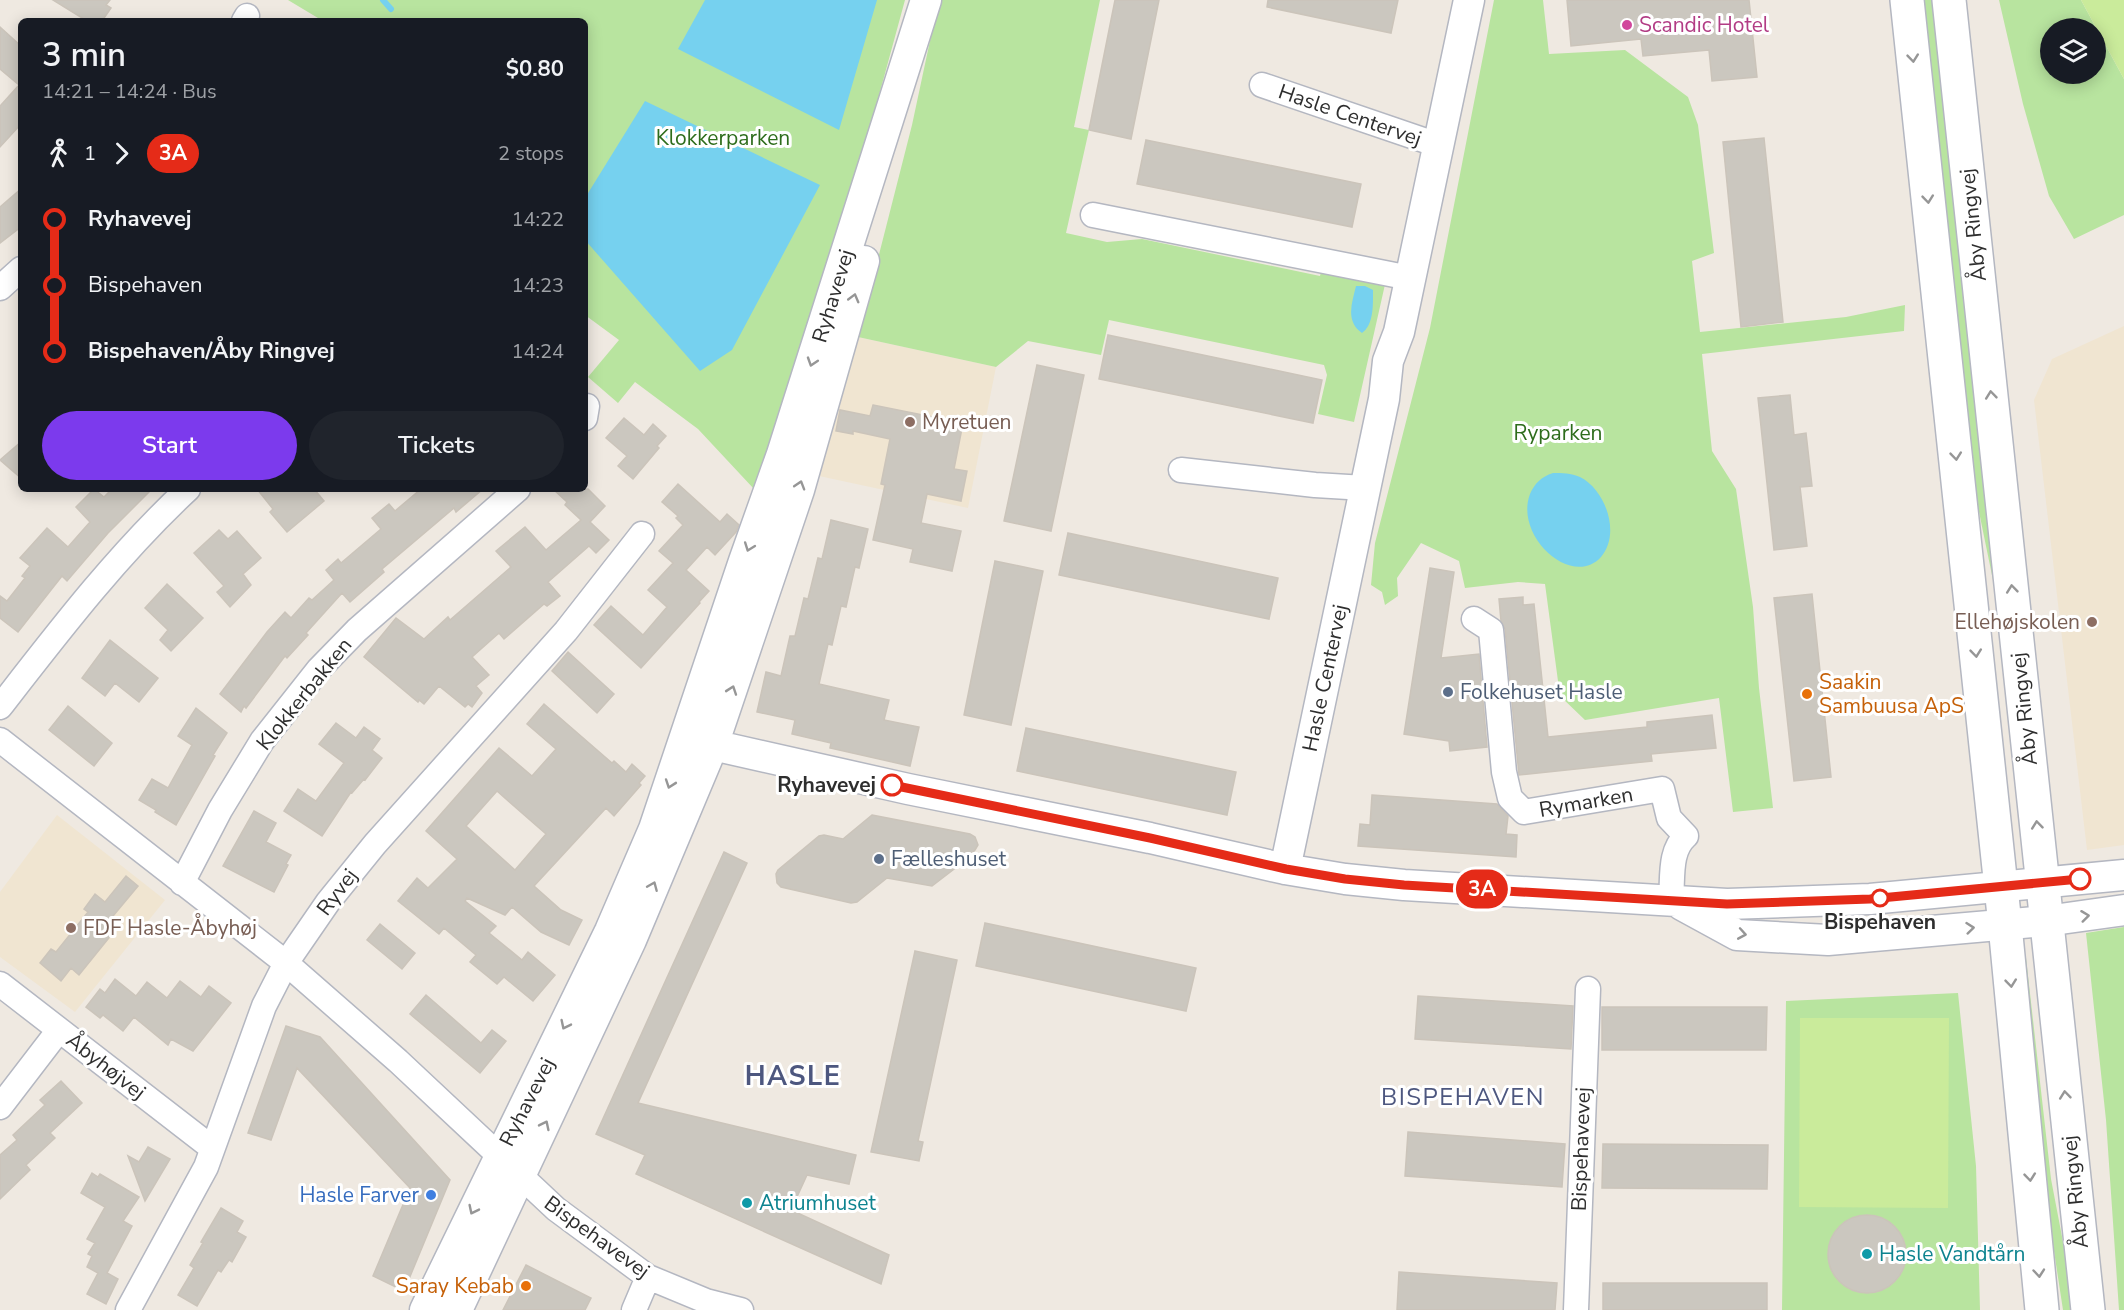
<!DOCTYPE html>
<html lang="en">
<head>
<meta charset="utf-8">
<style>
	body { margin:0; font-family:"Nunito Sans",sans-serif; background:#20242c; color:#f1f3f6; height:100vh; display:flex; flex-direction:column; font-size:22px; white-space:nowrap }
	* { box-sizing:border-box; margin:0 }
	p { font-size:20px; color:#9ea1a6 }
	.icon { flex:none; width:33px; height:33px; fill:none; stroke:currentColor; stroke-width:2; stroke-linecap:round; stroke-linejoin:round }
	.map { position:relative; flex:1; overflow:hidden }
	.panel { position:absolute; left:18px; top:18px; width:570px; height:474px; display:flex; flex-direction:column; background:#171b24; border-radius:9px; box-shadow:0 3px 15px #0003 }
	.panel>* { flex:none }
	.badge { padding:0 12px; border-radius:20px; font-size:21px; line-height:39px }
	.tools { position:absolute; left:2040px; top:18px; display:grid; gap:12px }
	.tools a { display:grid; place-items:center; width:66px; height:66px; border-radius:50%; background:#171b24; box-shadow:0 3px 15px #0003; font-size:30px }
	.map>.badge { position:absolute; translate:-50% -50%; box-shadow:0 0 0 3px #fff }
	.legs { display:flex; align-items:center; gap:9px; height:66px; padding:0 24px; font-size:20px }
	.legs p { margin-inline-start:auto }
	.head { display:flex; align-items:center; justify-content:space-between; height:102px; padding:0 24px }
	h1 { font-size:33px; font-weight:600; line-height:45px }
	.action { display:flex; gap:12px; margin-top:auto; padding:12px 24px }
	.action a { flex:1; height:69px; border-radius:36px; background:#7c3aed; color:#fff; font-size:24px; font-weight:600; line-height:69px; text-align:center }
	.action a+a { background:#20242c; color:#f1f3f6 }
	ul { padding:0 24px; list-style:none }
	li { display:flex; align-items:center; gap:21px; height:66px; font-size:22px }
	li i { display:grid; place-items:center; width:9px; height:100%; margin:0 8px; background:currentColor }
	li i::after { content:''; width:15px; height:15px; margin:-8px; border:4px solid; border-radius:50%; background:#171b24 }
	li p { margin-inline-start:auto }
	li:first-child i { background:linear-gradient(#0000 50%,currentColor 0) }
	li:last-child i { background:linear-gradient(currentColor 50%,#0000 0) }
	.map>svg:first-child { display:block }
	.education { fill:#f0e5d1 }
	.green { fill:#b8e49f; fill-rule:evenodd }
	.pitch { fill:#caeb9b }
	.water { fill:#76d1ef }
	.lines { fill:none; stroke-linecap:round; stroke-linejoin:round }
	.stream { stroke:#76d1ef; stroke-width:6 }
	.building { fill:#cbc7bf; stroke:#cbc4ba; stroke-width:1.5; fill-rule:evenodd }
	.minor-casing { stroke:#b4b7c1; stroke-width:27 }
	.tertiary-casing { stroke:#b4b7c1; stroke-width:33 }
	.secondary-casing { stroke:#b4b7c1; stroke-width:36 }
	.minor { stroke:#fff; stroke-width:24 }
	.tertiary { stroke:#fff; stroke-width:30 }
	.secondary { stroke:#fff; stroke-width:33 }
	.oneway { stroke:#969696 }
	.line-1-casing { stroke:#fff; stroke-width:14 }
	.line-1 { stroke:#e52b18; stroke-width:9 }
	.hotel-dot { fill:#d1479c; stroke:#fff; stroke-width:2 }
	.education-dot { fill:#8d6e63; stroke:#fff; stroke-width:2 }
	.service-dot { fill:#5c6f8a; stroke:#fff; stroke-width:2 }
	.food-dot { fill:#e8710a; stroke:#fff; stroke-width:2 }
	.stop-1-dot { fill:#fff; stroke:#e52b18; stroke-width:3 }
	.shop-dot { fill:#3f7fe0; stroke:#fff; stroke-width:2 }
	.culture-dot { fill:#0f9aa8; stroke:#fff; stroke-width:2 }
	.labels { text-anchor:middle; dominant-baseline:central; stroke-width:6; stroke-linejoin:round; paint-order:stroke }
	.hotel-label { font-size:21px; fill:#b23c85; stroke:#fff; text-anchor:start }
	.street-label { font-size:21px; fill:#2e2e2e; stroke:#fff }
	.park-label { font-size:21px; fill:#2e6d1c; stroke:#fff }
	.education-label { font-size:21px; fill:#785e54; stroke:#fff; text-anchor:start }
	.food-label { font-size:21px; fill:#c56008; stroke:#fff; text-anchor:start }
	.service-label { font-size:21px; fill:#4e5e75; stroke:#fff; text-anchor:start }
	.stop-label { font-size:21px; font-weight:bold; fill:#2e2e2e; stroke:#fff; text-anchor:end }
	.shop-label { font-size:21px; fill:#366cbe; stroke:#fff; text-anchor:end }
	.culture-label { font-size:21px; fill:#0d838f; stroke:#fff; text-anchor:start }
	.quarter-label { font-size:24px; letter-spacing:1.5px; fill:#4d577f; stroke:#fff }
	.district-label { font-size:27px; font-weight:bold; letter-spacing:1.5px; fill:#4d577f; stroke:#fff }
</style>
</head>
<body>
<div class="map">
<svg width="2124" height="1310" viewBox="0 0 2124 1310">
	<rect width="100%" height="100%" fill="#efe9e1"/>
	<path class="education" d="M2124 326V845L2087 850 2034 400 2052 359Z
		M858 337 996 367 968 508 819 476Z
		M57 815 165 900 75 1012 0 957V892Z"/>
	<path class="green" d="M288 0H905L869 132 779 422 754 489 698 429 635 382 618 403 588 377 619 340 585 315V21H323Z
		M942 0H1100L1074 127 1089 130 1066 233 1107 242 1142 239 1320 276 1322 267 1386 280 1354 422 1318 414 1327 375 1324 365 1109 320 1101 355 1028 341 996 367 858 337 912 125 931 36Z
		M1494 0H1543L1549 54 1625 50 1688 97 1698 125 1714 253 1692 261 1700 332 1846 317 1905 305 1904 331 1702 354 1712 451 1736 489 1753 607 1759 688 1773 808 1733 812 1719 698 1585 720 1560 696 1545 584 1518 582 1465 588 1459 561 1421 543 1397 578 1398 596 1385 605 1382 592 1371 585 1375 543 1430 328Z
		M1920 0H1937L2028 851H2022L1994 585 1969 463Z
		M1999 0H2081L2124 79V215L2074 239 2049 196 2023 104ZM2050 28H2096V74H2050Z
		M2124 927V1310H2119L2106 1120 2086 933Z
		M2026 958 2051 1179 2076 1310H2063L2043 1179 2022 959Z
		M1958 993 1976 1166 1980 1310H1782L1786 1001Z"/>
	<path class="pitch" d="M2081 0H2124V79Z
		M1800 1018H1949L1948 1208 1799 1207Z"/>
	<path class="water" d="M705 0H877L839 130 678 49Z
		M645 101 820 185 732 350 700 371 585 240V198Z
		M1356 286H1365L1373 290C1373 304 1374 325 1362 333 1345 321 1352 303 1356 286Z
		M1553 473C1562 473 1571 473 1580 477 1606 490 1621 534 1601 557 1572 589 1514 536 1530 494 1535 483 1541 477 1553 473Z"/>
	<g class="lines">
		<path class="stream" d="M383 0 391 9"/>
	</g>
	<path class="building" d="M53 0H110L106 5 111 8 102 21H87Z
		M1115 0H1159L1131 139 1089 130Z
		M1268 0H1398L1391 33 1267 7Z
		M1567 0H1749L1757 77 1712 81 1709 50 1643 56 1641 39 1571 46Z
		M0 27 21 46V124L0 147V106L19 85 0 69Z
		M1764 138 1783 322 1741 327 1723 142Z
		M1146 140 1361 184 1352 227 1137 184Z
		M21 189V227L0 243V207Z
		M1108 335 1322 380 1313 423 1099 379Z
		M1037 365 1084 375 1051 531 1004 521Z
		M1790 395 1794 435 1806 433 1812 486 1800 487 1807 546 1774 550 1758 398Z
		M873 405 963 423 954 469 967 471 961 501 927 494 921 523 961 531 952 571 910 562 913 549 873 540 885 485 881 484 890 439 853 431V434L836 431 840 410 870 416Z
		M624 418 644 435 653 424 666 436 657 446 659 448 633 479 618 466 627 456 606 438Z
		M21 442V478L0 460Z
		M678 484 720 522 727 514 739 525 736 532 715 555 707 547 686 570 709 591 699 602 700 603 641 668 594 625 611 606 643 635 667 607 648 590 673 563 659 551 683 525 676 518 678 516 662 502Z
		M94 489 104 497 112 489H152L108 533 67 581 62 576 18 632 0 618V596L7 601 25 578 22 576 30 566 20 558 47 528 68 547 90 522 76 507Z
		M257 489H314L324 501 287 532 270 512 273 509Z
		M421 489H483L456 512 454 508 382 569 384 572 350 602 342 593 306 633 308 635 287 658 285 656 246 708 244 706 241 712 220 694 267 632 285 612 291 618 309 598 312 600 334 580 326 570 338 559 341 563 381 529 372 518 389 504 395 511Z
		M553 489H588L605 506 590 522 609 540 596 553 589 546 548 582 560 596 547 606 544 604 504 639 499 633 472 657 489 675 476 686 482 693 472 707 468 704 465 707 439 686 424 704 419 700 418 702 364 657 396 618 424 639 448 617 450 620 511 567 496 551 525 527 546 550 581 520 565 505 567 502Z
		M831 520 868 529 859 568 855 567 846 607 841 606 832 645 828 644 819 684 889 700 884 720 919 727 910 766 830 748 831 743 792 734 795 720 757 712 766 672 781 676 790 636H795L804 598 808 599 818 558 822 559Z
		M219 530 228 539 237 531 261 558 243 574 251 585 230 607 217 592 224 586 194 553Z
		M1068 533 1278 578 1269 619 1059 575Z
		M995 561 1043 571 1011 725 964 715Z
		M1430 568 1454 572 1441 658 1479 654 1487 747 1450 751 1449 741 1404 734Z
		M167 584 203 618 171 651 160 640 168 630 145 608Z
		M1812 594 1831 777 1794 781 1774 598Z
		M1523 597V605L1534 604 1548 737 1647 727V722L1712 715 1716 748 1651 754 1652 761 1519 775 1505 629 1501 621 1499 599Z
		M110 640 158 678 139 702 115 683 105 696 82 678Z
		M568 652 614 694 597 713 552 671Z
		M544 704 612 763 614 761 626 772 632 764 645 776 639 783 641 785 614 816 606 808 534 886 561 910 582 920 569 945 541 932 512 907 505 915 467 898 465 901 496 926 489 933 522 960 528 952 555 975 533 1001 504 977 497 984 470 962 476 955 444 928 439 934 398 901 417 878 428 888 457 859 426 831 499 748 532 776 556 749 527 724ZM497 791 546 834 515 870 466 826Z
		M68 706 112 743 94 766 49 730Z
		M196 708 227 733 213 755 215 756 176 825 155 812 156 810 139 800 152 779 168 788 192 745 178 736Z
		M336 723 356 738 364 727 380 739 372 750 382 758 365 780 364 779 352 793 351 792 322 836 284 811 298 789 316 801 344 763 319 744Z
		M1026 728 1236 772 1227 815 1017 771Z
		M1372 795 1497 804 1508 816 1506 834 1517 835 1516 857 1358 846 1360 824 1370 825Z
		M254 811 276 823 266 842 291 855 286 864 288 865 274 892 223 866Z
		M872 815 970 834 975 837 978 845 975 850 962 863 932 886 887 878 857 902 851 903 781 887 777 883 776 874 778 870 819 836 824 835 843 839Z
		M724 852 747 863 638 1103 856 1155 849 1184 807 1175 791 1210 889 1255 881 1284 636 1174 645 1155 596 1134Z
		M126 876 138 886 108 922 116 929 79 975 71 968 61 981 40 963 51 949 56 952 88 912 84 909 95 894 105 902Z
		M985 923 1196 968 1186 1011 976 966Z
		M380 924 415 953 402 969 367 940Z
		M915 951 957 960 918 1141 923 1142 919 1161 871 1152Z
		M115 979 136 996 147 982 167 998 180 981 201 997 209 986 231 1003 193 1051 171 1039 168 1045 134 1017 123 1031 103 1015 100 1018 86 1007 100 989 105 993Z
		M426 995 481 1043 492 1030 506 1041 480 1073 410 1014Z
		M1418 996 1573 1006 1571 1049 1415 1039Z
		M1602 1007H1767L1766 1050H1602Z
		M286 1026 320 1037 450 1180 404 1291 373 1276 410 1188 297 1068 271 1140 248 1133Z
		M61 1081 82 1103 50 1133 55 1138 26 1165 30 1170 0 1199V1155L17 1140 13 1135 45 1105 40 1100Z
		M1408 1132 1565 1144 1562 1187 1405 1176Z
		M1603 1144 1768 1145 1767 1189 1602 1188Z
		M148 1147 170 1159 145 1201 128 1156 139 1162Z
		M92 1173 98 1177 100 1174 139 1197 123 1221 132 1226 107 1273 118 1279 106 1304 87 1294 98 1273 87 1267 92 1256 88 1254 95 1243 87 1239 105 1207 81 1193Z
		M221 1208 243 1221 237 1232 246 1237 232 1262 229 1260 221 1272 218 1270 197 1306 178 1295 194 1268 190 1265 203 1243 201 1242Z
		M1828 1254a39 39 0 1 1 78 0a39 39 0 1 1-78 0Z
		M526 1265 591 1298 585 1310H503Z
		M1399 1272 1557 1283 1555 1310H1397Z
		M1603 1283H1767V1310H1603Z"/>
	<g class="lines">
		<defs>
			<path id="minor" d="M244 21 247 16
				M1262 85 1438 145
				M1093 215 1410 278
				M0 288 21 269
				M585 418 587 406
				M1181 470 1315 485 1365 488
				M1474 619 1491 630 1504 772 1510 798 1524 812 1662 789 1669 818 1686 836C1669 851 1673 877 1671 899
				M0 707C59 631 118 554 188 489
				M0 740 286 963 398 1061 556 1209 648 1277 706 1301 741 1310
				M182 883 220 810 262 741 319 669 357 630 518 489
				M0 984 212 1148
				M0 1107 59 1030
				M128 1310 206 1167 264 1006 286 963 328 902 375 844 566 631 642 534
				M634 1310 648 1277
				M1576 1310 1588 989"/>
			<path id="tertiary" d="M686 739 908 789 1150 838 1285 869 1345 879 1404 885 1727 904 1870 899 2124 875
				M1285 869 1384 399 1388 361 1399 332 1469 0
				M1682 905 1737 935 1828 940 2046 921 2124 910
				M425 1310 610 931 654 829 744 561 782 454 926 0
				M457 1310 631 940 713 745 799 490 864 261"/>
			<path id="secondary" d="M1907 0 2005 925 2042 1310
				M1949 0 2088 1310"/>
		</defs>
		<use href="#minor" class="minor-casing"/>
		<use href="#tertiary" class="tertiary-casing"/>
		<use href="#secondary" class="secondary-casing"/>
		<use href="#minor" class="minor"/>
		<use href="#tertiary" class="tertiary"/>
		<use href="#secondary" class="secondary"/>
	</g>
	<defs><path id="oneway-chevron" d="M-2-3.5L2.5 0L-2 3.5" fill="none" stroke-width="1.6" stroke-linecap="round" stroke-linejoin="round" transform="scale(1.5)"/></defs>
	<g class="oneway">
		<use href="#oneway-chevron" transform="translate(1913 58) rotate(84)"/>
		<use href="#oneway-chevron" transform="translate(1928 199) rotate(84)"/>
		<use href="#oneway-chevron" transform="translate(854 298) rotate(-75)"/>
		<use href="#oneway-chevron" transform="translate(812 362) rotate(108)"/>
		<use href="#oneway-chevron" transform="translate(1991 395) rotate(-96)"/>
		<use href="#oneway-chevron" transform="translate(1956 456) rotate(84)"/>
		<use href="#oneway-chevron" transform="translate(800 485) rotate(-73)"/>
		<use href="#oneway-chevron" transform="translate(749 547) rotate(110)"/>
		<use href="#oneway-chevron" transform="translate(2012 589) rotate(-96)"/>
		<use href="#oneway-chevron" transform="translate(1976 653) rotate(84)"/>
		<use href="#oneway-chevron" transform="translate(732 690) rotate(-71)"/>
		<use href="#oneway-chevron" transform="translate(670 784) rotate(109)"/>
		<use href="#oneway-chevron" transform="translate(2037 825) rotate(-96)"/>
		<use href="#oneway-chevron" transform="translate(653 886) rotate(-67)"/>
		<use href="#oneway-chevron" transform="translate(2085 916) rotate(-7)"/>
		<use href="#oneway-chevron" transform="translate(1970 928) rotate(-6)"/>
		<use href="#oneway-chevron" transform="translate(1742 934) rotate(10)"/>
		<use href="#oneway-chevron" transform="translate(2011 983) rotate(84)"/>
		<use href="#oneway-chevron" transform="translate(565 1025) rotate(116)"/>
		<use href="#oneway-chevron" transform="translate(2065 1095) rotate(-96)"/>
		<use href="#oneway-chevron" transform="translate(545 1125) rotate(-64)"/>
		<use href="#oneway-chevron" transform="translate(2030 1177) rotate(84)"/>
		<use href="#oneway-chevron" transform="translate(473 1210) rotate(116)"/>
		<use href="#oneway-chevron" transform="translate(2039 1273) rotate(85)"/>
	</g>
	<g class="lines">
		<defs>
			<path id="line-1" d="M892 785 1150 838 1286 869 1345 879 1404 885 1727 904 1870 899 2080 879"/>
		</defs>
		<use href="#line-1" class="line-1-casing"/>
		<use href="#line-1" class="line-1"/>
	</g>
	<circle class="hotel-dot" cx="1627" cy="25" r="6"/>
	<g class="education-dot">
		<circle cx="910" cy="422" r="6"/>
		<circle cx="2092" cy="622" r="6"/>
		<circle cx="71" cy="928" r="6"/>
	</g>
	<g class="service-dot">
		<circle cx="1448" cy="692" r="6"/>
		<circle cx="879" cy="859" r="6"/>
	</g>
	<g class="food-dot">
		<circle cx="1807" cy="694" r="6"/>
		<circle cx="526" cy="1286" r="6"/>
	</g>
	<g class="stop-1-dot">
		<circle cx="892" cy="785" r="10"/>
		<circle cx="2080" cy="879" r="10"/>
		<circle cx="1880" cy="898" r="8"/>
	</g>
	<circle class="shop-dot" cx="431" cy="1195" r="6"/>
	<g class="culture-dot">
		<circle cx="747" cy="1203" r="6"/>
		<circle cx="1867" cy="1254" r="6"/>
	</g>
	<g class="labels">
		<g class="hotel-label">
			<text x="1639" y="25">Scandic Hotel</text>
		</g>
		<g class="street-label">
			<text transform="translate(1350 115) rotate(19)">Hasle Centervej</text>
			<text transform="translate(1973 225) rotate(-96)">Åby Ringvej</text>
			<text transform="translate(833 296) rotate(-73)">Ryhavevej</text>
			<text transform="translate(1325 678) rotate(-78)">Hasle Centervej</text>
			<text transform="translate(304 694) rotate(-51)">Klokkerbakken</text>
			<text transform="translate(2024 709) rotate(-96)">Åby Ringvej</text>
			<text transform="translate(1586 802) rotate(-10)">Rymarken</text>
			<text transform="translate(337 892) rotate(-53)">Ryvej</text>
			<text transform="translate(106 1066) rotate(38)">Åbyhøjvej</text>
			<text transform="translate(527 1102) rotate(-63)">Ryhavevej</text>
			<text transform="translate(1581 1149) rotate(-88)">Bispehavevej</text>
			<text transform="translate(2075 1192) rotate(-96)">Åby Ringvej</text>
			<text transform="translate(597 1237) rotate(36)">Bispehavevej</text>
		</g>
		<g class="park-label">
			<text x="723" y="138">Klokkerparken</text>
			<text x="1558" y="433">Ryparken</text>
		</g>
		<g class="education-label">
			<text x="922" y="422">Myretuen</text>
			<text x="2080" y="622" text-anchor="end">Ellehøjskolen</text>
			<text x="83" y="928">FDF Hasle-Åbyhøj</text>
		</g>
		<g class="food-label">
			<text x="1819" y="682">Saakin<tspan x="1819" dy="24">Sambuusa ApS</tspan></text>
			<text x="514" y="1286" text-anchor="end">Saray Kebab</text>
		</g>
		<g class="service-label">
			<text x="1460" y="692">Folkehuset Hasle</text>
			<text x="891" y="859">Fælleshuset</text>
		</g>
		<g class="stop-label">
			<text x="876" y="785">Ryhavevej</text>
			<text x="1880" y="922" text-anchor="middle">Bispehaven</text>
		</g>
		<g class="shop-label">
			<text x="419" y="1195">Hasle Farver</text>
		</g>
		<g class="culture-label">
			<text x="759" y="1203">Atriumhuset</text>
			<text x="1879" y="1254">Hasle Vandtårn</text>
		</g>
		<g class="quarter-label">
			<text x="1463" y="1097">BISPEHAVEN</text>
		</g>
		<g class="district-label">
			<text x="793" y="1076">HASLE</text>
		</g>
	</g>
</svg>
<div class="tools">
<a><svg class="icon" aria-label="layers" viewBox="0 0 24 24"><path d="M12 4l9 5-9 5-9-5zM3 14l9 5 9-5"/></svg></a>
</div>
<b class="badge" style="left:1482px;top:889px;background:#e52b18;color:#fff">3A</b>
<section class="panel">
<div class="head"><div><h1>3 min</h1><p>14:21 – 14:24 · Bus</p></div><b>$0.80</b></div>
<div class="legs"><svg class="icon" aria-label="walk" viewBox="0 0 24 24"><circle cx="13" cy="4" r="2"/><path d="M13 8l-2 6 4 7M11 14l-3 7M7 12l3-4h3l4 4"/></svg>1<svg class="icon" aria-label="forward" viewBox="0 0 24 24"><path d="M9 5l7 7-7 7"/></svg><b class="badge" style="background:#e52b18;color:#fff">3A</b><p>2 stops</p></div>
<ul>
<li><i style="color:#e52b18"></i><b>Ryhavevej</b><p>14:22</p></li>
<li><i style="color:#e52b18"></i><span>Bispehaven</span><p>14:23</p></li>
<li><i style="color:#e52b18"></i><b>Bispehaven/Åby Ringvej</b><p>14:24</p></li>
</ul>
<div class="action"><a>Start</a><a>Tickets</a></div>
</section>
</div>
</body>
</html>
